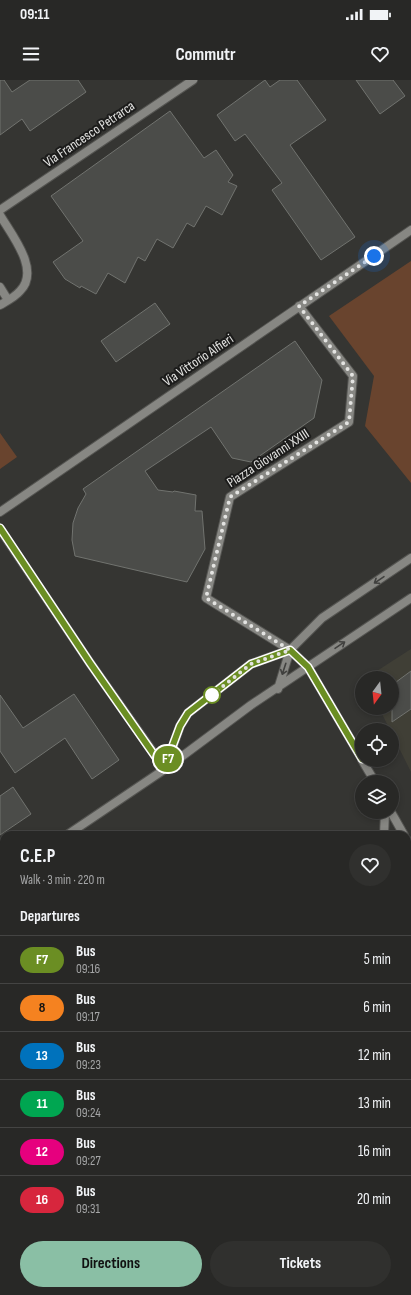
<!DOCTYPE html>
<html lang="en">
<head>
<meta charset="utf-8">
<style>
	body { margin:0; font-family:"Sofia Sans Condensed",sans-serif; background:#30302e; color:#f1f3f6; height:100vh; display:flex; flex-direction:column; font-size:15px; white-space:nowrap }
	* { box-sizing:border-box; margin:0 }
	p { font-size:13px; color:#a5a6a7 }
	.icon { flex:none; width:22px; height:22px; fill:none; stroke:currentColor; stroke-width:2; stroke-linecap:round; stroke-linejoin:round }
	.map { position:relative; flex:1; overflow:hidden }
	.drawer { position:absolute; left:0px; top:751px; width:411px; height:464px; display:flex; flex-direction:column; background:#282826; border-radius:12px 12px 0 0; box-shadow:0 2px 6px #0003,0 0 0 1px #444443 }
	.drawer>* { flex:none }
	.badge { padding:0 8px; border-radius:13px; font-size:14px; line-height:26px }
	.needle { width:26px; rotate:195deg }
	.buttons { position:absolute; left:355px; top:591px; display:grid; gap:8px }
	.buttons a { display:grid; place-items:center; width:44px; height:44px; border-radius:50%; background:#282826; box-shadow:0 2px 6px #0003,0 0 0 1px #444443; font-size:20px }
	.you { position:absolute; width:20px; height:20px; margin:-10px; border:3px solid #fff; border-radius:50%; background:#1a73e8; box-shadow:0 0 0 6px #1a73e833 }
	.map>.badge { position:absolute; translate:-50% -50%; box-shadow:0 0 0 2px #fff }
	h2 { padding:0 20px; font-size:15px; line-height:36px }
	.round { display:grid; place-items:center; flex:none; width:42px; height:42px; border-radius:21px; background:#30302e }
	.overview { display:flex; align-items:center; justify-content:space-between; height:68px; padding:0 20px }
	h1 { font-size:19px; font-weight:700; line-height:30px }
	.primary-button { display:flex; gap:8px; margin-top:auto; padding:8px 20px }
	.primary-button a { flex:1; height:46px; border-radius:24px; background:#8abfa5; color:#111; font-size:16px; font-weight:700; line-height:46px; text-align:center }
	.primary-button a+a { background:#30302e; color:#f1f3f6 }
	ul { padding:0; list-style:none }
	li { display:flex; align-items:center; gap:12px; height:48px; padding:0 20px; border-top:1px solid #444443 }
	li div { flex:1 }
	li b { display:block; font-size:15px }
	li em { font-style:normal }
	li .badge { min-width:44px; font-weight:700; text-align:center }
	.status { display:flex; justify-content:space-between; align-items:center; height:28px; padding:0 20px; background:#282826; direction:ltr }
	.status svg { height:11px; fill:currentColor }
	header { display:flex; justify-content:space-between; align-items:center; height:52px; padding:0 20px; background:#282826; font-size:18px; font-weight:700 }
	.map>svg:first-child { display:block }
	.built { fill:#403f36 }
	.park { fill:#69442e }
	.building { fill:#4b4c49; stroke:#71736f }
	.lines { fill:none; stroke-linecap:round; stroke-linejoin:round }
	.service-casing { stroke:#545451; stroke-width:10 }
	.minor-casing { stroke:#545451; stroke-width:10 }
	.service { stroke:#878783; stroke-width:8 }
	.minor { stroke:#878783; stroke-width:8 }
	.oneway { stroke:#41413f }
	.line-casing { stroke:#fff; stroke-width:9 }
	.line { stroke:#6b8e23; stroke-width:6 }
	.walk { stroke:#e3e3e1; stroke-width:4; stroke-dasharray:0 7.2 }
	.stop-dot { fill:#fff; stroke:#6b8e23; stroke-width:2 }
	.labels { text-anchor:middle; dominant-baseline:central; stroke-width:4; stroke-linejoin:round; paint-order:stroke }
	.street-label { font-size:14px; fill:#e3e3e1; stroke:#1c1c1b }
</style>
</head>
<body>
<div class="status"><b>09:11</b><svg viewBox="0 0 49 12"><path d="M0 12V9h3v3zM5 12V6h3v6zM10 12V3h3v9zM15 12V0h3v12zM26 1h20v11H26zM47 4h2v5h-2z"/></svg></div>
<header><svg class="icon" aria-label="menu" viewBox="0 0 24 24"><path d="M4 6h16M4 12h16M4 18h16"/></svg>Commutr<svg class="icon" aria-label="heart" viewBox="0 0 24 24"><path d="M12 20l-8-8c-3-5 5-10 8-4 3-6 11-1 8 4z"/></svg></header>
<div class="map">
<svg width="411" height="1215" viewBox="0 0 411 1215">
	<rect width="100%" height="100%" fill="#353532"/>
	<path class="built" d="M411 569V692L392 654V650H390L379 628H392V598H366Z"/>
	<path class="park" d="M411 181V403L365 346 374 296 329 236Z
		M0 353 17 377 0 389Z
		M411 824V1156L407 1158V826Z
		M4 1077V1211H314L307 1215H0V1080Z"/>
	<path class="building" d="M0 0H4L12 12 30 0H78L86 12 30 51 22 39 0 55Z
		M265 0 270 7 280 0H297L326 40 290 65 355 157 321 180 272 110 282 103 245 54 235 61 217 35Z
		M356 0H393L405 16 380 34Z
		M170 31 204 78 216 70 233 95 228 102 237 106 222 135 206 126 194 147 187 143 173 168 157 159 145 181 138 177 125 203 108 193 96 214 81 206 80 208 65 199 53 182 83 161 51 116Z
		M155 223 170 244 116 282 101 261Z
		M295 261 322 300 314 338 251 382 232 378 211 347 145 391 158 410 173 412 174 411 196 415 195 431H202L205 469 187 502 75 476 72 460 73 443 78 428 86 414 83 409Z
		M411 591V629L392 642V605Z
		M74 614 119 680 92 699 65 658 15 693 0 671V615L23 648Z
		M13 707 31 734 0 755V716Z"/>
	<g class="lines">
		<defs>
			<path id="service" d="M165 689 180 646 188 633 251 584 290 570"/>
			<path id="minor" d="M0 130 193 0
				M0 135C11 154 41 190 20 211 15 217 7 221 0 225
				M0 207 8 220
				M299 226 353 296 349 342 230 417 206 518 290 570 308 587 362 679
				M0 432 411 150
				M0 449 90 583 165 689
				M278 609 290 570 322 538 411 478
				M362 680 375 702
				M391 732 404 755
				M67 755 165 689 251 625 411 518
				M384 755 385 732
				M407 760 411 767
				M407 784 411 782
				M0 800 4 797
				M0 1045 4 1042"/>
		</defs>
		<use href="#service" class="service-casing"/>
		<use href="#minor" class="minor-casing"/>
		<use href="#service" class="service"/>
		<use href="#minor" class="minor"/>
	</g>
	<defs><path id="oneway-shaft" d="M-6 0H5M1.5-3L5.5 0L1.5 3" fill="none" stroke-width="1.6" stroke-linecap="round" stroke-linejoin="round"/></defs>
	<g class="oneway">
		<use href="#oneway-shaft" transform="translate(379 500) rotate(146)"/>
		<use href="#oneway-shaft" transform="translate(340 565) rotate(-34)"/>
		<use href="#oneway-shaft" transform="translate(284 589) rotate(108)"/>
	</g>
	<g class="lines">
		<defs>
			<path id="line" d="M0 448 90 583 164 689 180 646 188 633 251 584 290 570 308 587 362 679"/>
		</defs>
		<use href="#line" class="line-casing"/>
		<use href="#line" class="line"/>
		<path class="walk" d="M212 615 251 584 290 570 206 518 230 417 349 342 353 296 299 226 374 176"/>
	</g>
	<circle class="stop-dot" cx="212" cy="615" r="8"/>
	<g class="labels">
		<g class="street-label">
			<text transform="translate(89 54) rotate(-34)">Via Francesco Petrarca</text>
			<text transform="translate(198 280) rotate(-34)">Via Vittorio Alfieri</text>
			<text transform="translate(268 378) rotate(-33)">Piazza Giovanni XXIII</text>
		</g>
	</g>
</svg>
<div class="buttons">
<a><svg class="needle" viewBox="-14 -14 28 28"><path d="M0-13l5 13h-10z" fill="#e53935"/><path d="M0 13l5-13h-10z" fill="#a5a6a7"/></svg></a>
<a><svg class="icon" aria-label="locate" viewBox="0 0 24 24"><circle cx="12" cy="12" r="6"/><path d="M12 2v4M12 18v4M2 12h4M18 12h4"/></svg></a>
<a><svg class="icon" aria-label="layers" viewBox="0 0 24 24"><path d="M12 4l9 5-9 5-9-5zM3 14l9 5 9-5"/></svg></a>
</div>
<div class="you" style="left:374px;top:176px"></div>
<b class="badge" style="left:168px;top:679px;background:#6b8e23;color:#fff">F7</b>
<section class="drawer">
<div class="overview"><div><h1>C.E.P</h1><p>Walk · 3 min · 220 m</p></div><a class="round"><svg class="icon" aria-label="heart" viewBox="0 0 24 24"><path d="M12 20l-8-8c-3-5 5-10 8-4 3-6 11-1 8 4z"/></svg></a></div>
<h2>Departures</h2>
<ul>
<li><span class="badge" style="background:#6b8e23;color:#fff">F7</span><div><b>Bus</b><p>09:16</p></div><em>5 min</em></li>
<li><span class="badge" style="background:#f58220;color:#111">8</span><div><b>Bus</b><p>09:17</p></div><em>6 min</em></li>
<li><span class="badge" style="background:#0072bc;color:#fff">13</span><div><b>Bus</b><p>09:23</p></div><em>12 min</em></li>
<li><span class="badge" style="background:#00a651;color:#fff">11</span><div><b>Bus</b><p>09:24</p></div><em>13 min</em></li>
<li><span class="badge" style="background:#e6007e;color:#fff">12</span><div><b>Bus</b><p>09:27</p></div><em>16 min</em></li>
<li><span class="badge" style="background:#d7263d;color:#fff">16</span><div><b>Bus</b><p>09:31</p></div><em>20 min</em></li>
</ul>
<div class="primary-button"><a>Directions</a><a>Tickets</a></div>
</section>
</div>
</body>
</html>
